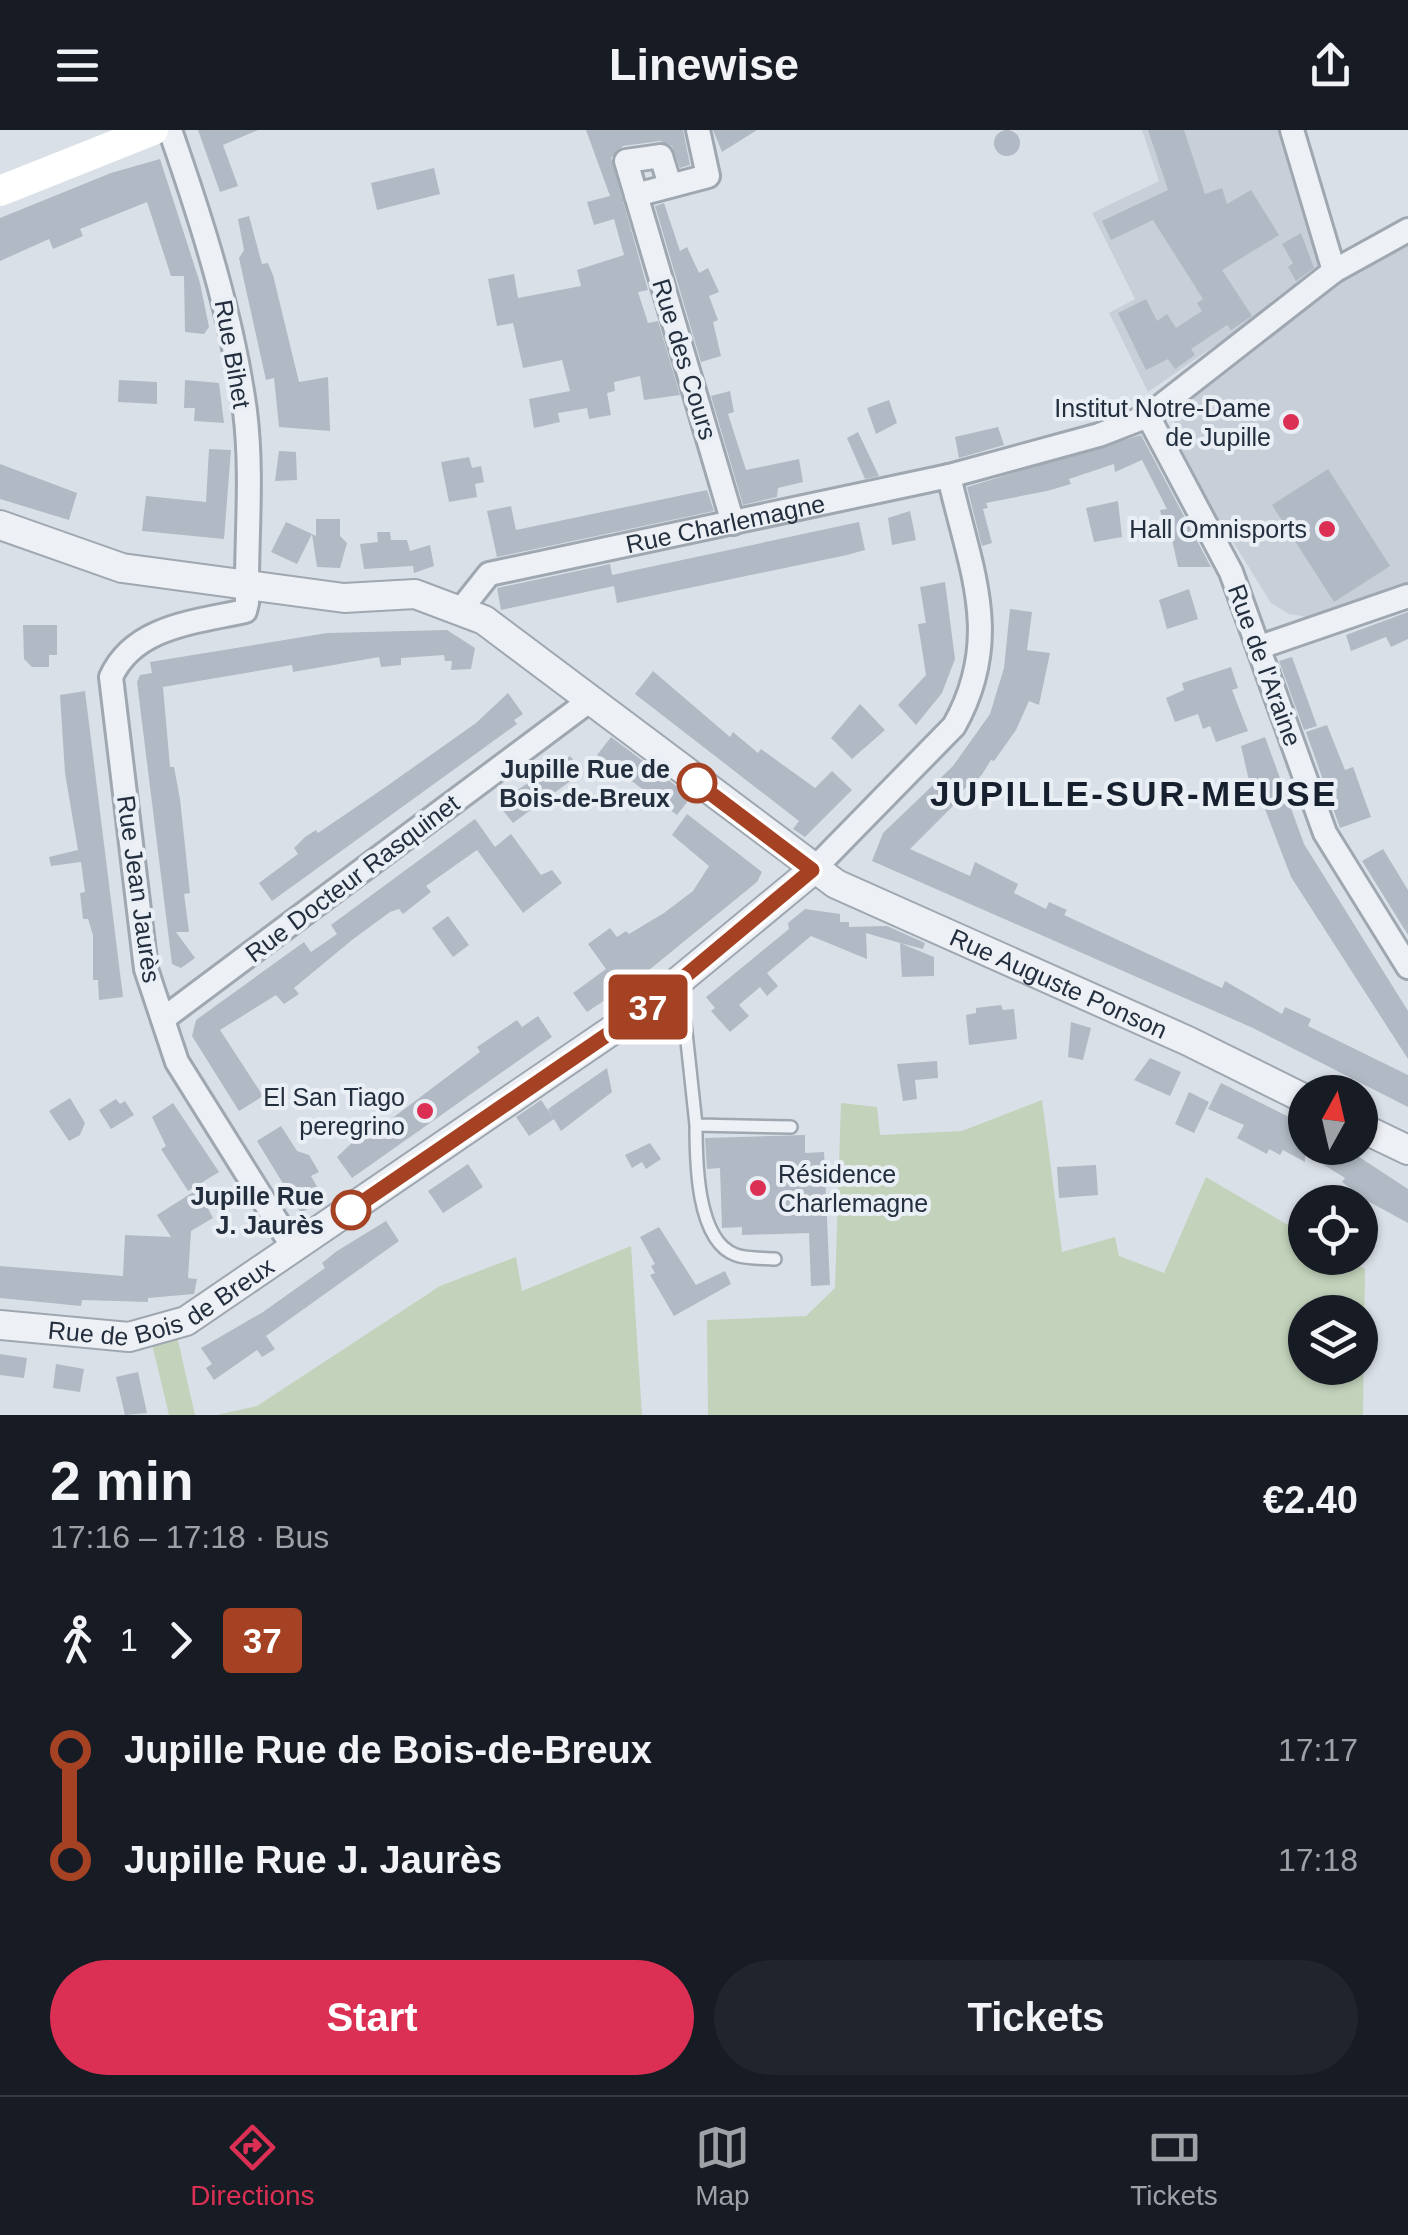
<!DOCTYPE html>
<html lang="en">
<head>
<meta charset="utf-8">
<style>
	body { margin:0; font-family:Arial,sans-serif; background:#20242c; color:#f1f3f6; height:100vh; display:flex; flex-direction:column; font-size:38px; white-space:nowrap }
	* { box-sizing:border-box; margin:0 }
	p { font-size:32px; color:#9ea1a6 }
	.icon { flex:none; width:55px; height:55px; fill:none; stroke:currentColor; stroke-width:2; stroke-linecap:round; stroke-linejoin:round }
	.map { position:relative; height:1285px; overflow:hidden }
	.details { display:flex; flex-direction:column; background:#171b24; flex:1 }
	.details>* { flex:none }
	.badge { padding:0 20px; border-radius:8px; font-size:35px; line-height:65px }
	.needle { width:65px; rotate:8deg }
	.fabs { position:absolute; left:1288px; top:945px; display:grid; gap:20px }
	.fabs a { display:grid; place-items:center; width:90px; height:90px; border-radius:50%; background:#171b24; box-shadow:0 2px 8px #0004; font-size:50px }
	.map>.badge { position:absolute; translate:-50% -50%; box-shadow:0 0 0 5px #fff }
	.legs { display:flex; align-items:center; gap:15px; height:110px; padding:0 50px; font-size:32px }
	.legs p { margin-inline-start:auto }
	.overview { display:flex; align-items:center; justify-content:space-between; height:170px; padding:0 50px }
	h1 { font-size:55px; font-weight:700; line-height:75px }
	.cta { display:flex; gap:20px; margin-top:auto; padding:20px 50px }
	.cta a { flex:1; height:115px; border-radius:60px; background:#db3054; color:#fff; font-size:40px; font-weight:700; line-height:115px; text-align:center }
	.cta a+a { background:#20242c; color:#f1f3f6 }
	ul { padding:0 50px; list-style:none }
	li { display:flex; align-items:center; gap:35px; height:110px; font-size:38px }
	li i { display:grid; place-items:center; width:15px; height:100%; margin:0 12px; background:currentColor }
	li i::after { content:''; width:25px; height:25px; margin:-12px; border:8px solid; border-radius:50%; background:#171b24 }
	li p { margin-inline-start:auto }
	li:first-child i { background:linear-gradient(#0000 50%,currentColor 0) }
	li:last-child i { background:linear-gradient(currentColor 50%,#0000 0) }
	header { display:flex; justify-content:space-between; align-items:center; height:130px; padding:0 50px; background:#171b24; font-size:45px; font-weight:700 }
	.tabs { display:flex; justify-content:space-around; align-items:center; height:140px; border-top:2px solid #363941; background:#171b24; font-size:28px; color:#9ea1a6 }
	.tabs a { display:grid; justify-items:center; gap:5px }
	.tabs .on { color:#db3054 }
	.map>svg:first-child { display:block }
	.built { fill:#c8cfd9 }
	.green { fill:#c2d2bb; fill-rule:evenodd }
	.building { fill:#b1b9c4 }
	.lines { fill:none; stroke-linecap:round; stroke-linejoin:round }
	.service-casing { stroke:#9fa7b1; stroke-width:16 }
	.minor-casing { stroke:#9fa7b1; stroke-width:28 }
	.tertiary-casing { stroke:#9fa7b1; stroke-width:32 }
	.service { stroke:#edf0f5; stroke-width:11 }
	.minor { stroke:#edf0f5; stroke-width:22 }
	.tertiary { stroke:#edf0f5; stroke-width:28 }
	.secondary { stroke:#fff; stroke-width:30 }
	.line-1-casing { stroke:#fff; stroke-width:22 }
	.line-1 { stroke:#a64224; stroke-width:15 }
	.poi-dot { fill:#db3054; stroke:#eaeff5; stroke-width:4 }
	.stop-1-dot { fill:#fff; stroke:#a64224; stroke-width:5 }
	.labels { text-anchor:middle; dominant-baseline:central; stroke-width:8; stroke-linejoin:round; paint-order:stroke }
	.street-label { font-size:25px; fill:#232f3e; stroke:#eaeff5 }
	.poi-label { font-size:25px; fill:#232f3e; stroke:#eaeff5; text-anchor:end }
	.stop-label { font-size:25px; font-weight:bold; fill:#232f3e; stroke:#eaeff5; text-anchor:end }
	.district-label { font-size:35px; font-weight:bold; letter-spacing:2.5px; fill:#16202e; stroke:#eaeff5 }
</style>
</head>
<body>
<header><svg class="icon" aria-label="menu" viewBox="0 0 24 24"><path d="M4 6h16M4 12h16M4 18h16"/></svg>Linewise<svg class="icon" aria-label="share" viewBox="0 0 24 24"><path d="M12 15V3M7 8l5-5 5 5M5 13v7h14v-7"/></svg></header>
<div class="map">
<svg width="1408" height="1285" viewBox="0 0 1408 1285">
	<rect width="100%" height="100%" fill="#dae0e7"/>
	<path class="built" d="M1142 0H1288L1324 140 1148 262 1109 183 1135 169 1092 83 1159 51Z
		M1408 115V454L1314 488 1289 484 1271 473 1207 370 1173 302 1176 282 1189 264 1276 198 1361 138Z"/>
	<path class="green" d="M1042 970 1062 1122 1115 1107 1119 1126 1164 1143 1206 1047 1305 1105V1128H1344L1365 1139 1363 1285H708L707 1190 806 1186 835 1158 841 973 877 977 880 1005 962 1001ZM1360 1182V1238H1305V1182Z
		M631 1116 642 1285H217L257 1276 440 1156 516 1127 522 1161Z
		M177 1206 195 1285H169L152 1214Z"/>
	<path class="building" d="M994 13a13 13 0 1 1 26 0a13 13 0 1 1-26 0Z
		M198 0H258L223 15 238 56 220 62Z
		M586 0H683L690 35 680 38 672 16 660 11 623 16 611 28 648 160 638 162 648 193 658 191 680 265 644 270 640 246 614 252 615 261 607 263 611 285 589 289 587 278 558 283 560 292 534 298 529 269 570 261 562 230 523 238 513 193 497 196 488 149 514 144 518 168 581 156 577 140 624 125 614 89 594 95 587 72 610 66Z
		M713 0H757L722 22Z
		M1148 0H1184L1205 64 1222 58 1227 74 1251 60 1279 105 1222 140 1252 186 1231 200 1227 195 1191 219 1195 225 1175 239 1168 229 1146 240 1118 183 1146 169 1157 191 1167 184 1176 198 1202 181 1197 173 1203 169 1153 90 1111 110 1102 91 1168 60Z
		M160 29 200 153 209 197 204 204 185 202 184 146H171L147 72 80 99 83 106 53 119 49 109 0 131V88L111 43Z
		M434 38 440 64 377 80 371 53Z
		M664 73 680 121 687 117 699 143 708 138 719 162 709 166 718 190 713 192 721 226 701 232 655 76Z
		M249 86 262 134 268 133 273 145 299 252 328 247 330 301 279 297 274 248 266 250 239 128 244 120 238 89Z
		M1301 103 1314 138 1296 151 1288 137 1293 133 1282 114Z
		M119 250 157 252V274L118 272Z
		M185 250 219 253 224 293 194 291 195 278H184Z
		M730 261 734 282 728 284 746 340 799 329 803 352 778 358 777 367 743 375 711 266Z
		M889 270 897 293 876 304 867 278Z
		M998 297 1004 315 959 328 955 307Z
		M858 302 879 346 865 349 847 308Z
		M1141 305 1211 437H1178L1170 400 1165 401 1160 380 1167 379 1142 330 1115 342 1114 334 1069 349 1071 354 1047 361 986 373 988 378 983 379 992 413 982 416 967 357Z
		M209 319 231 320 224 409 142 401 146 366 206 372Z
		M279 321 296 322 297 350 275 351Z
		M469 327 472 338 481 336 484 352 475 354 477 367 449 372 441 332Z
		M0 334 77 363 69 390 0 369Z
		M1328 339 1390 436 1334 472 1272 375Z
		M707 360 714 381 497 427 487 381 511 376 516 400Z
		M1118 371 1122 407 1094 412 1086 378Z
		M910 381 916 410 892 415 888 388Z
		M316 389H340V406L347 413 340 438 317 437 312 404 316 406Z
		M286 392 312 404 297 434 271 422Z
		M859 392 865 420 847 425 617 473 614 456 501 480 497 458 610 434 612 445Z
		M377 402H390L391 410H407L410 421 430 415 434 436 414 443 413 436 364 439 360 414 378 412Z
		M945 452 955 529 942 563 916 595 898 575 926 545 918 494 926 493 920 457Z
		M1189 459 1198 489 1167 499 1159 470Z
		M1010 479 1032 482 1027 520 1050 523 1039 575 1029 571 1016 600 994 631 991 630 981 646 955 666 959 670 910 719 970 746 975 732 1018 754 1014 763 1046 779 1049 772 1067 780 1064 785 1222 858 1225 851 1282 884 1285 877 1311 889 1308 896 1408 945V977L1253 898 872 731 883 703 953 636 990 584 1004 538Z
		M1408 482V509L1391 517 1386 507 1351 521 1346 505Z
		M23 495H57V525H49V537H32L24 529Z
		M447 500 475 518 471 539 451 540 452 531H445L444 525 401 528V535L381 537 379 527 293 542 292 535 163 557 170 637H174L180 669 190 763 184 764 189 802H176L195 828 181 838 172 834 137 552 140 545 152 543 150 532 327 503Z
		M1292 527 1317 596 1304 600 1279 531Z
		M1231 537 1238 558 1232 560 1248 601 1216 612 1210 596 1203 599 1198 584 1175 592 1166 568 1184 560 1182 553Z
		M653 541 730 607 733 602 758 623 761 619 815 658 832 641 852 660 805 707 793 699 799 691 635 564Z
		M85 561 123 867 99 870 98 850H93V805L88 789H83L80 763 85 762 81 732 51 736 49 727 78 720 65 643 60 565Z
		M508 563 523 584 514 590 517 594 272 771 259 753 298 724 294 718 305 707 316 700 318 703 387 656 476 593Z
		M860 574 885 600 852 629 831 608Z
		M1327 595 1345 640 1353 637 1371 687 1340 698 1306 602Z
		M611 607 691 667 677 685 597 625Z
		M1265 607 1304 714 1408 881V929L1291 747 1260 666 1253 668 1241 616Z
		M570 626 579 637 572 642 576 647 513 693 497 673Z
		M687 684 762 742 757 752 644 844 587 882 573 863 606 839 588 814 610 798 617 807 626 801 629 804 664 783 693 761 709 736 672 705Z
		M475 689 495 717 511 704 541 745 552 740 562 753 523 783 477 720 426 756 431 762 403 784 399 779 390 782 352 810 294 858 299 864 284 874 276 865 220 900 263 966 239 981 192 906 196 890 304 812 311 822 337 804 331 795Z
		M1383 719 1408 760V805L1362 731Z
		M805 779 840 784V792H849V797L887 796 925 813 923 819 900 813 934 827V846L902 847 900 813 866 803 867 829 811 806 767 843 778 856 767 866 760 857 739 875 749 886 730 902 711 881 715 878 706 867 789 799 788 793Z
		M448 786 469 815 453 827 432 798Z
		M1001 875 1003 880 1014 879 1017 909 969 915 966 885 976 883V878Z
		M538 886 552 907 352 1048 337 1027 355 1010 347 999 360 990 370 1005 480 922 477 917 517 890 522 897Z
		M1071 892 1091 898 1083 930 1068 927Z
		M1150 928 1181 942 1170 966 1134 950Z
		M937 931 938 948 915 950 917 969 903 971 897 934Z
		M607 938 612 962 561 1001 548 979Z
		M1221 953 1305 995V1018L1350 1021 1408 1059V1093L1364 1069 1342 1052 1345 1048 1305 1023V1032L1283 1020 1280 1025 1269 1019 1267 1024 1237 1008 1244 995 1208 979Z
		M1189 962 1209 972 1194 1003 1175 994Z
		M70 968 85 993 80 1005 69 1011 49 981Z
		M116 969 120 974 125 971 134 985 111 999 99 980Z
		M541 970 554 989 529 1006 516 987Z
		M173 973 219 1042 188 1061 161 1019 166 1016 152 987Z
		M281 996 297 1021 309 1025 319 1042 311 1046 324 1069 301 1083 257 1011Z
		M805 1005V1023L824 1022 830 1155 811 1156 809 1103 742 1105V1097L722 1098 720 1038 707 1039 705 1008Z
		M650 1013 661 1029 646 1039 642 1032 632 1038 625 1025Z
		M468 1034 483 1057 443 1083 428 1061Z
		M1096 1035 1098 1065 1059 1068 1057 1037Z
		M198 1059 213 1088 191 1101 188 1148 197 1149 194 1164 148 1168V1172L82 1170 81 1176 0 1168V1136L123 1146 125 1105 171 1107 157 1085Z
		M386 1091 399 1111 266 1206 275 1219 262 1227 257 1220 214 1250 206 1238 212 1234 201 1218 263 1182 325 1138 322 1133 337 1121Z
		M659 1097 696 1155 725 1141 731 1154 674 1186 650 1145 655 1143 651 1136 655 1134 640 1107Z
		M0 1224 27 1228 24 1248 0 1245Z
		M56 1234 84 1239 80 1262 53 1258Z
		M138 1242 147 1283 125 1285 116 1247Z"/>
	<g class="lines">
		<defs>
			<path id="service" d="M671 859 685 893 696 995 791 997
				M696 995C696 1029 696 1111 736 1125 747 1129 763 1128 775 1129"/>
			<g id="minor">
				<path d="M170 0C202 92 232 185 245 281 253 345 246 409 247 473L245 481C196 492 134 496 111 547L146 839 177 932 294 1119"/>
				<path d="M1292 0 1334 141"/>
				<path d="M670 55 661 26 626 31 733 393"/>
				<path d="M636 65 708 46 698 0"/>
				<path d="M1148 286 1231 442 1325 703 1408 837"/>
				<path id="s1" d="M462 478 489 444 949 346 1099 305 1148 286 1334 141 1408 100"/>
				<path d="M1260 517 1408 466"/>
				<path d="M813 740 954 596C1004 507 970 439 949 346"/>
				<path d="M163 889 589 571"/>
			</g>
			<g id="tertiary">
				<path id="s2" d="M0 395 122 438 344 468 415 464 484 490 836 754 1188 911 1305 969"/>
				<path d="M1360 997 1408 1020"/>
				<path id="s3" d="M0 1195 129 1207 186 1191 652 873 813 740"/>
			</g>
		</defs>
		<use href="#service" class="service-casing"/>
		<use href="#minor" class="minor-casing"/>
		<use href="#tertiary" class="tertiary-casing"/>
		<use href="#service" class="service"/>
		<use href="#minor" class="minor"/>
		<use href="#tertiary" class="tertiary"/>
		<path class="secondary" d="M0 61 153 0"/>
	</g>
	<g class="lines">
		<defs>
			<path id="line-1" d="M351 1080 652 874 812 740 697 653"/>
		</defs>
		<use href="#line-1" class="line-1-casing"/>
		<use href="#line-1" class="line-1"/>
	</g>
	<g class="poi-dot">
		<circle cx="1291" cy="292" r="10"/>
		<circle cx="1327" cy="399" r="10"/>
		<circle cx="425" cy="981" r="10"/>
		<circle cx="758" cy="1058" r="10"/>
	</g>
	<g class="stop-1-dot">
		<circle cx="697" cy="653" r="18"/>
		<circle cx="351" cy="1080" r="18"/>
	</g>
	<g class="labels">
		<g class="street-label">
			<text transform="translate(233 224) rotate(80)">Rue Bihet</text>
			<text transform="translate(685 229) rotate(73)">Rue des Cours</text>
			<text stroke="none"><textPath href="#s1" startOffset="285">Rue Charlemagne</textPath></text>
			<text transform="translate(1265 535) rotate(70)">Rue de l'Araine</text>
			<text transform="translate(352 748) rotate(-37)">Rue Docteur Rasquinet</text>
			<text transform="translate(139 759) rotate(82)">Rue Jean Jaurès</text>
			<text stroke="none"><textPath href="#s2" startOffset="1182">Rue Auguste Ponson</textPath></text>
			<text stroke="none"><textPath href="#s3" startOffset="170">Rue de Bois de Breux</textPath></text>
		</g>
		<g class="poi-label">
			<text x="1271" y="278">Institut Notre-Dame<tspan x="1271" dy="29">de Jupille</tspan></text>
			<text x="1307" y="399">Hall Omnisports</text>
			<text x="405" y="967">El San Tiago<tspan x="405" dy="29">peregrino</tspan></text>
			<text x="778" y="1044" text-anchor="start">Résidence<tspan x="778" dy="29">Charlemagne</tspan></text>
		</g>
		<g class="stop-label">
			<text x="670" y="639">Jupille Rue de<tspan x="670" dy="29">Bois-de-Breux</tspan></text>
			<text x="324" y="1066">Jupille Rue<tspan x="324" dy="29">J. Jaurès</tspan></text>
		</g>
		<g class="district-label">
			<text x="1134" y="663">JUPILLE-SUR-MEUSE</text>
		</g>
	</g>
</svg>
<div class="fabs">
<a><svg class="needle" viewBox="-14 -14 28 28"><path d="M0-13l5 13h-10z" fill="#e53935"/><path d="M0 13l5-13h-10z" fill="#9ea1a6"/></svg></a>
<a><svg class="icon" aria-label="locate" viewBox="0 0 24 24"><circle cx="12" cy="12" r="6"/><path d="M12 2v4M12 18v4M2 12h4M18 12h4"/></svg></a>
<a><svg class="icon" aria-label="layers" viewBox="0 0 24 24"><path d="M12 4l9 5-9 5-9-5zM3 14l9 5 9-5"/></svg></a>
</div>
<b class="badge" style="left:648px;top:877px;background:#a64224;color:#fff">37</b>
</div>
<section class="details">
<div class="overview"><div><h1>2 min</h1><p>17:16 – 17:18 · Bus</p></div><b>€2.40</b></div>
<div class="legs"><svg class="icon" aria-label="walk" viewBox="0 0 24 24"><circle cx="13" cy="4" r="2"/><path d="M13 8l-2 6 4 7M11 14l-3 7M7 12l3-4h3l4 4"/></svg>1<svg class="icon" aria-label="forward" viewBox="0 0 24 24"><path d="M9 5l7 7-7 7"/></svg><b class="badge" style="background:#a64224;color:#fff">37</b></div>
<ul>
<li><i style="color:#a64224"></i><b>Jupille Rue de Bois-de-Breux</b><p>17:17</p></li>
<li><i style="color:#a64224"></i><b>Jupille Rue J. Jaurès</b><p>17:18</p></li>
</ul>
<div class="cta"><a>Start</a><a>Tickets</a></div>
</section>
<nav class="tabs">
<a class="on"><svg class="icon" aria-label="directions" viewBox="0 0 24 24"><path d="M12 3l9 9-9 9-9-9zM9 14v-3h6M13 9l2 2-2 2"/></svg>Directions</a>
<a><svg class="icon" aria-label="map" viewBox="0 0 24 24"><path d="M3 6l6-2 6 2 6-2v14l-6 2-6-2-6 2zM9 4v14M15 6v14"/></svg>Map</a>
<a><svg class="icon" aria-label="tickets" viewBox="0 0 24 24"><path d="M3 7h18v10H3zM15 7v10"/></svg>Tickets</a>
</nav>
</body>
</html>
